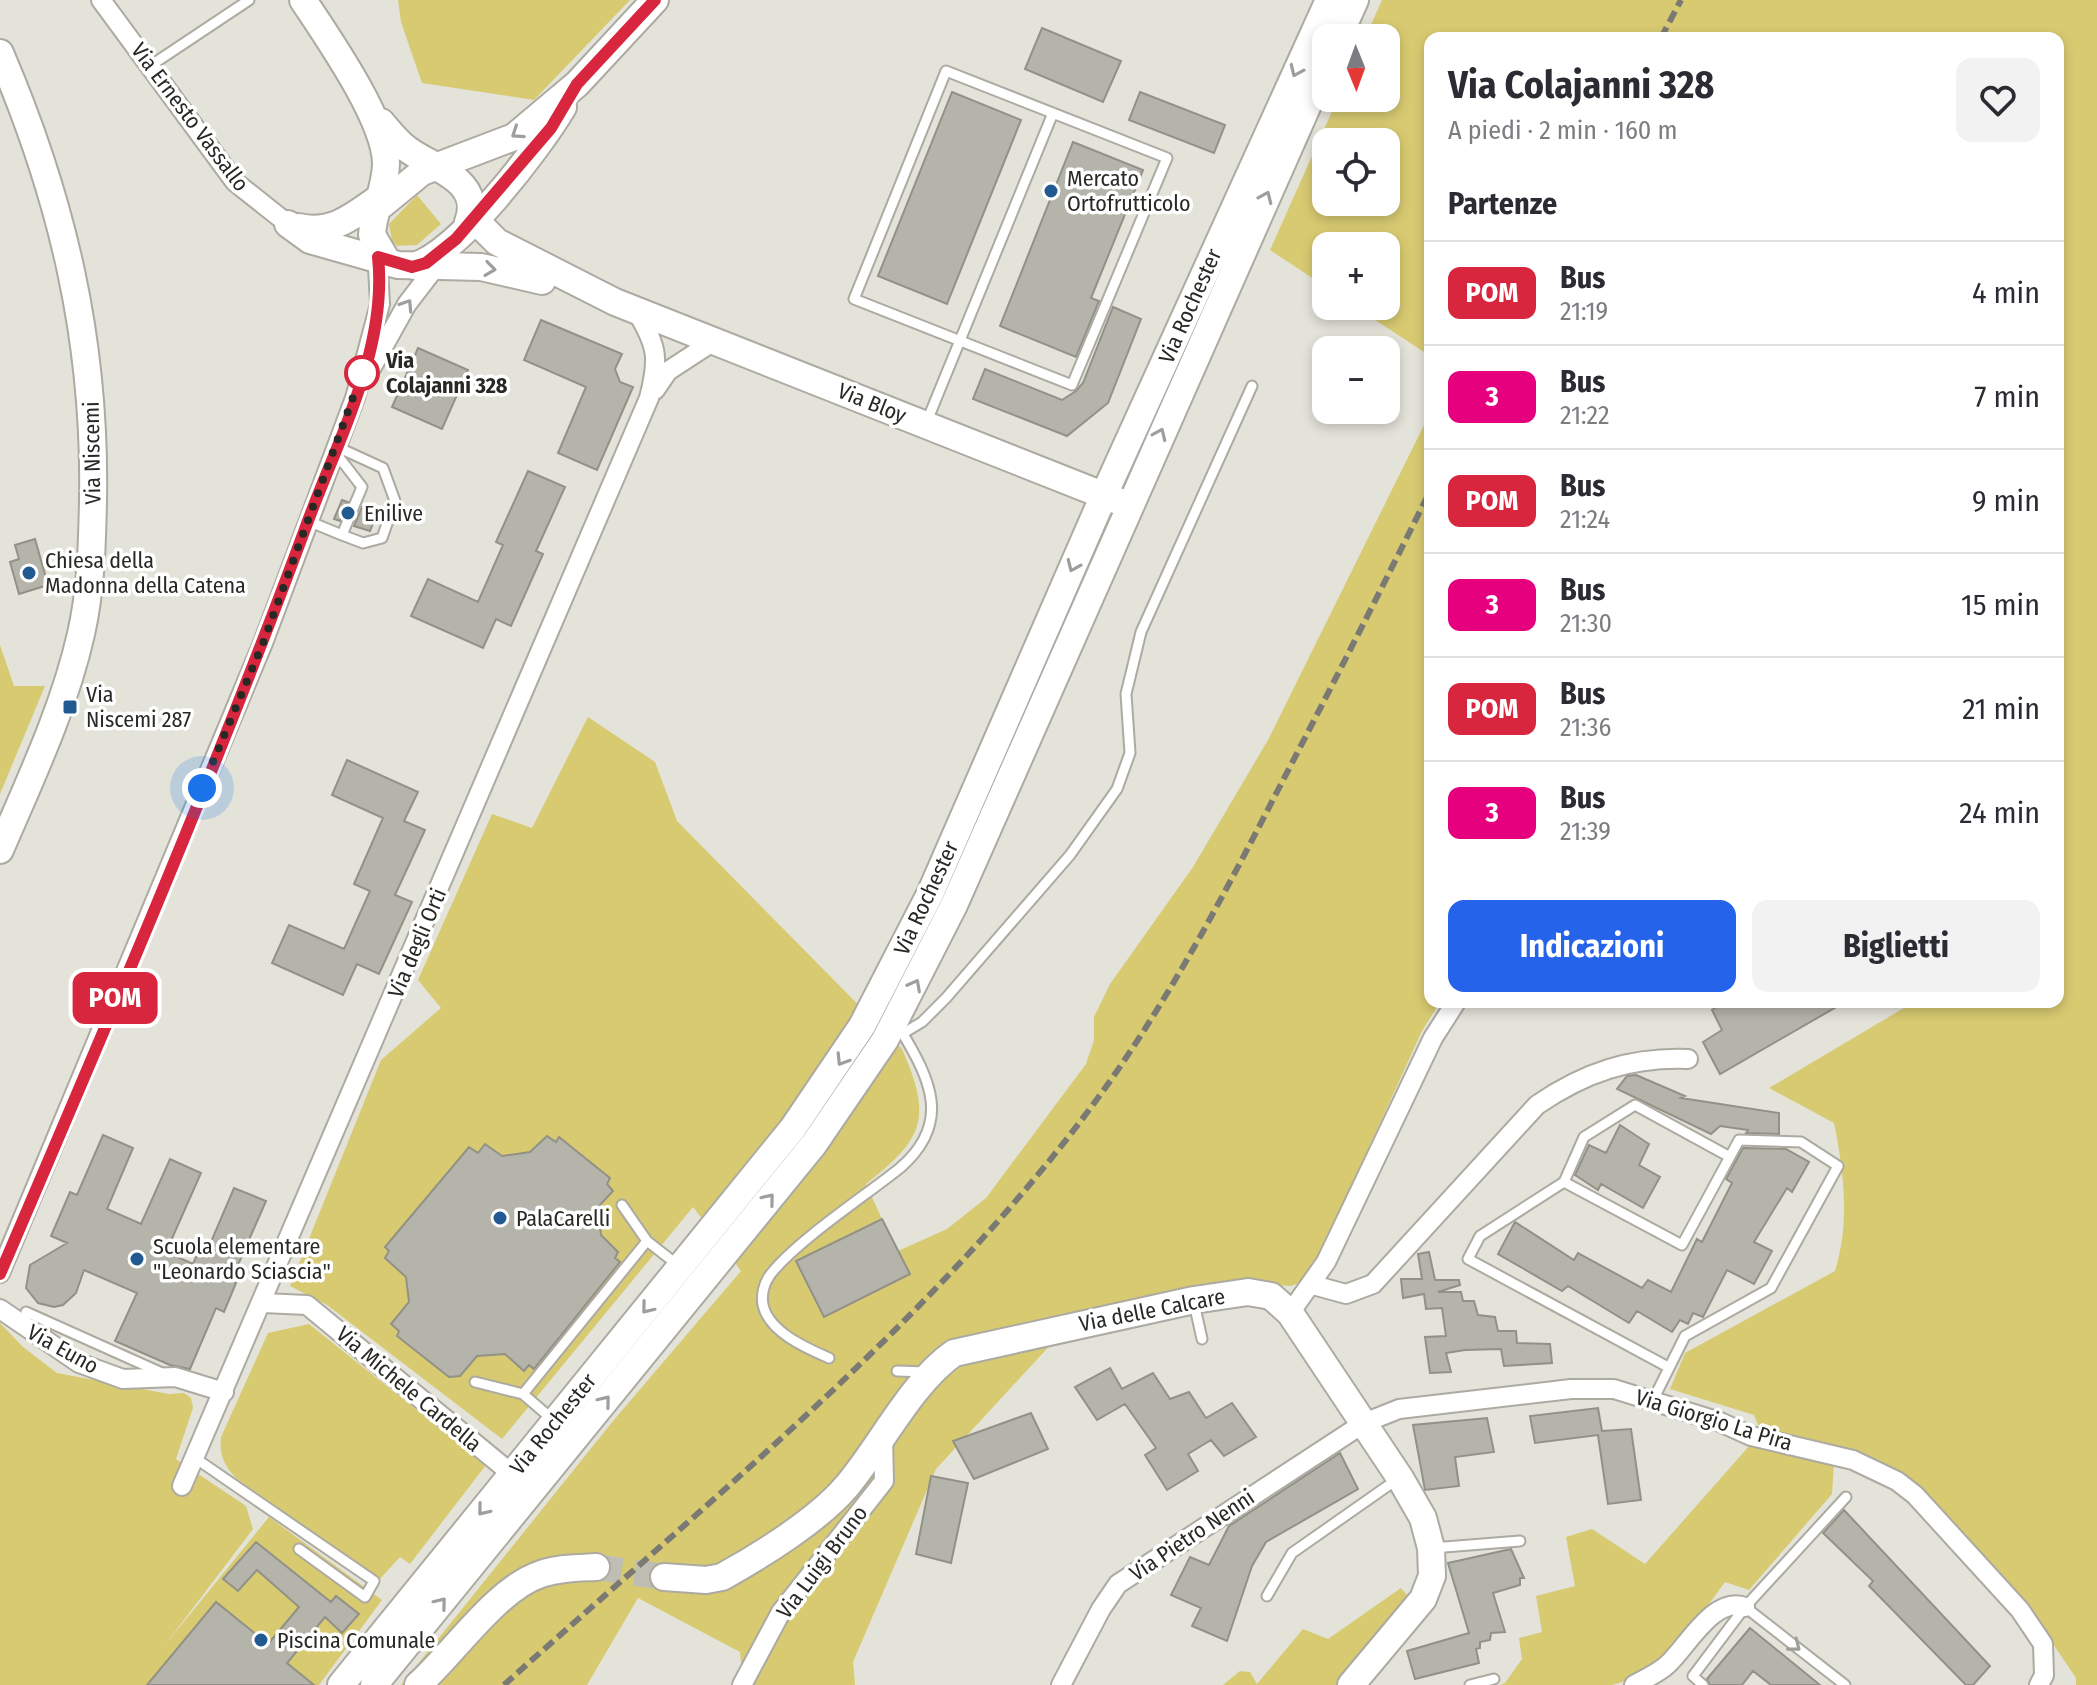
<!DOCTYPE html>
<html lang="it">
<head>
<meta charset="utf-8">
<style>
	body { margin:0; font-family:"Fira Sans Condensed",sans-serif; background:#f2f2f3; color:#2b2b33; height:100vh; display:flex; flex-direction:column; font-size:30px; white-space:nowrap }
	* { box-sizing:border-box; margin:0 }
	p { font-size:26px; color:#7c7c81 }
	.icon { flex:none; width:44px; height:44px; fill:none; stroke:currentColor; stroke-width:2; stroke-linecap:round; stroke-linejoin:round }
	.map { position:relative; flex:1; overflow:hidden }
	.panel { position:absolute; left:1424px; top:32px; width:640px; height:976px; display:flex; flex-direction:column; background:#fff; border-radius:16px; box-shadow:0 4px 12px #0003 }
	.panel>* { flex:none }
	.badge { padding:0 16px; border-radius:12px; font-size:28px; line-height:52px }
	.needle { width:52px; rotate:179deg }
	.controls { position:absolute; left:1312px; top:24px; display:grid; gap:16px }
	.controls a { display:grid; place-items:center; width:88px; height:88px; border-radius:16px; background:#fff; box-shadow:0 4px 12px #0003; font-size:40px }
	.you { position:absolute; width:40px; height:40px; margin:-20px; border:6px solid #fff; border-radius:50%; background:#1a73e8; box-shadow:0 0 0 12px #1a73e833 }
	.map>.badge { position:absolute; translate:-50% -50%; box-shadow:0 0 0 4px #fff }
	h2 { padding:0 24px; font-size:30px; line-height:72px }
	.round { display:grid; place-items:center; flex:none; width:84px; height:84px; border-radius:16px; background:#f2f2f3 }
	.headline { display:flex; align-items:center; justify-content:space-between; height:136px; padding:0 24px }
	h1 { font-size:38px; font-weight:700; line-height:60px }
	.cta { display:flex; gap:16px; margin-top:auto; padding:16px 24px }
	.cta a { flex:1; height:92px; border-radius:16px; background:#2563eb; color:#fff; font-size:32px; font-weight:700; line-height:92px; text-align:center }
	.cta a+a { background:#f2f2f3; color:#2b2b33 }
	ul { padding:0; list-style:none }
	li { display:flex; align-items:center; gap:24px; height:104px; padding:0 24px; border-top:2px solid #e1e1e2 }
	li div { flex:1 }
	li b { display:block; font-size:30px }
	li em { font-style:normal }
	li .badge { min-width:88px; font-weight:700; text-align:center }
	.map>svg:first-child { display:block }
	.green { fill:#d7ca71; fill-rule:evenodd }
	.building { fill:#b5b4aa; stroke:#929187; stroke-width:2 }
	.lines { fill:none; stroke-linecap:round; stroke-linejoin:round }
	.secondary-tunnel { stroke:#bebeb5; stroke-width:26; stroke-dasharray:26 13; stroke-linecap:butt }
	.lane-casing { stroke:#acaaa1; stroke-width:13 }
	.street-casing { stroke:#acaaa1; stroke-width:22 }
	.secondary-casing { stroke:#acaaa1; stroke-width:30 }
	.lane { stroke:#fff; stroke-width:9 }
	.street { stroke:#fff; stroke-width:18 }
	.secondary { stroke:#fff; stroke-width:26 }
	.rail { stroke:#7a7973; stroke-width:6; stroke-dasharray:12 6; stroke-linecap:butt }
	.oneway { stroke:#9e9e9c }
	.line-casing { stroke:#fff; stroke-width:18 }
	.line { stroke:#d7263d; stroke-width:12 }
	.walk { stroke:#282824; stroke-width:8; stroke-dasharray:0 14.4 }
	.poi-dot { fill:#215a91; stroke:#fff; stroke-width:3 }
	.stop-dot { fill:#fff; stroke:#d7263d; stroke-width:4 }
	.labels { text-anchor:middle; dominant-baseline:central; stroke-width:7; stroke-linejoin:round; paint-order:stroke }
	.street-label { font-size:22px; fill:#282824; stroke:#fff }
	.poi-label { font-size:22px; fill:#282824; stroke:#fff; text-anchor:start }
	.stop-label { font-size:22px; font-weight:bold; fill:#282824; stroke:#fff; text-anchor:start }
</style>
</head>
<body>
<div class="map">
<svg width="2097" height="1685" viewBox="0 0 2097 1685">
	<rect width="100%" height="100%" fill="#e4e3d9"/>
	<path class="green" d="M398 0H630L534 100 422 83 401 22Z
		M1382 0H2097V1685H2076V1678L2047 1635 1912 1482C1864 1452 1812 1444 1758 1425L1754 1415 1670 1389 1685 1353 1835 1271C1850 1223 1844 1172 1834 1123L1769 1088 1914 1002H2058V38H1430V356L1354 306H1386V246H1326V287L1270 250 1338 98H1386V38H1365ZM1326 142H1386V202H1326Z
		M417 195 441 224 417 245 397 246 392 241 389 224Z
		M1430 413V1002H1440L1422 1031 1317 1261 1304 1281 1291 1286 1249 1283 1078 1315 936 1469 853 1662 855 1685H743L740 1652 638 1598 587 1685H401L613 1421 741 1271 719 1240 359 1685H355L717 1238 693 1207 502 1439 327 1305 290 1286 381 1060 441 1008 418 980 492 814 532 828 588 717 655 762 677 821 902 1049C933 1119 923 1139 866 1184L882 1219 796 1261 824 1316 909 1274 898 1251 947 1229 986 1198 1086 1064 1094 1040V1017L1110 984 1193 867 1268 740Z
		M1107 523 1110 525 899 988 896 987Z
		M0 645 14 686H45L0 794Z
		M0 1323 23 1347 57 1373 169 1394 184 1393 191 1398 193 1408 176 1459 246 1506 253 1529 165 1645 269 1517 382 1600 319 1685H0Z
		M309 1324 486 1465 410 1564 400 1557 379 1580 236 1478C224 1465 219 1455 221 1437L268 1333Z
		M1750 1445 1834 1463 1832 1494 1749 1590 1725 1582C1698 1619 1659 1675 1612 1685 1583 1685 1531 1685 1500 1685L1505 1683 1522 1659 1519 1638 1542 1632 1536 1596 1575 1586 1566 1537 1592 1529 1645 1564Z
		M1401 1588 1412 1601 1338 1685H1223L1240 1671 1250 1672 1257 1684 1303 1629 1328 1639Z"/>
	<path class="building" d="M1042 28 1121 61 1103 102 1025 69Z
		M952 92 1021 120 947 304 878 276Z
		M1140 92 1225 125 1214 153 1129 120Z
		M1073 142 1143 170 1091 298 1099 301 1076 357 1000 326Z
		M1113 307 1141 319 1108 403 1067 436 973 399 985 369 1062 400 1076 391 1083 383Z
		M541 320 622 354 615 369 620 382 633 387 597 470 558 453 586 387 524 360Z
		M418 348 468 370 442 429 392 407Z
		M528 471 565 487 536 551 543 554 511 626 496 619 483 648 411 616 428 579 478 602 503 545 496 542Z
		M342 500 348 502 340 521 334 519Z
		M362 507 377 513 370 531 354 526Z
		M35 539 48 585 19 594 10 562 19 559 15 545Z
		M347 760 418 792 404 821 425 830 395 895 412 902 379 974 357 964 343 995 272 963 289 925 344 949 370 891 354 884 383 818 332 795Z
		M1726 1002H1845L1720 1074 1703 1042 1722 1030 1712 1010Z
		M1636 1075 1685 1096 1681 1098 1779 1113V1134L1746 1133 1748 1130 1720 1126 1711 1134 1617 1089 1627 1076Z
		M1620 1125 1649 1144 1639 1165 1660 1177 1643 1208 1601 1184 1598 1190 1575 1175 1589 1145 1606 1153Z
		M103 1135 133 1148 107 1209 141 1224 170 1159 201 1173 166 1252 193 1264 201 1246 208 1249 234 1188 266 1201 231 1281 236 1283 224 1312 216 1308 190 1369 170 1365 115 1341 137 1293 84 1270 76 1293 63 1305 54 1307 38 1303 26 1288 30 1265 67 1243 51 1236 70 1192 77 1195Z
		M547 1136 556 1142 559 1137 610 1178 607 1184 613 1191 598 1207 601 1235 618 1252 615 1258 620 1262 534 1369 529 1365 524 1371 505 1354 477 1356 460 1376 449 1377 397 1336 399 1331 391 1324 409 1302 406 1277 385 1258 389 1251 385 1247 469 1147 478 1153 485 1144 502 1156 530 1152Z
		M1743 1148 1786 1149 1809 1162 1792 1192 1787 1188 1754 1242 1772 1251 1754 1284 1727 1270 1703 1317 1693 1313 1688 1324 1680 1320 1672 1332 1637 1311 1629 1323 1568 1286 1562 1291 1498 1254 1515 1222 1574 1260 1578 1253 1642 1288 1648 1280 1671 1292 1697 1239 1702 1242 1732 1183 1726 1179Z
		M882 1219 910 1274 824 1317 796 1261Z
		M1429 1252 1435 1280H1459L1460 1285 1438 1292H1461L1463 1301H1474L1478 1315 1495 1317 1498 1331H1516L1517 1343 1550 1344 1552 1363 1504 1366 1501 1349 1465 1350 1446 1353 1451 1372 1430 1373 1425 1337 1446 1336 1442 1308 1426 1309 1424 1294 1403 1298 1401 1279H1422L1418 1254Z
		M1110 1368 1122 1389 1153 1373 1170 1399 1189 1392 1206 1418 1232 1403 1256 1437 1224 1456 1211 1440 1188 1454 1198 1471 1167 1490 1145 1455 1156 1448 1125 1404 1097 1420 1075 1387Z
		M1598 1408 1602 1431 1631 1429 1641 1500 1608 1504 1598 1435 1535 1443 1530 1416Z
		M1031 1413 1048 1449 974 1479 953 1441Z
		M1487 1418 1494 1452 1455 1457 1459 1486 1425 1490 1413 1425Z
		M1340 1453 1358 1489 1266 1542 1252 1566 1227 1641 1192 1626 1201 1608 1171 1595 1190 1557 1209 1565 1229 1526Z
		M931 1476 968 1483 951 1563 916 1554Z
		M1844 1510 1990 1666 1973 1685H1966L1869 1586 1873 1581 1823 1533Z
		M256 1542 331 1602 336 1596 359 1614 342 1633 325 1617 287 1663 314 1685H147L216 1602 268 1644 299 1607 257 1570 238 1591 223 1579Z
		M1511 1549 1524 1578H1520V1585L1493 1593 1505 1632 1491 1633 1490 1640 1480 1642V1648L1476 1649 1479 1663 1415 1679 1407 1651 1469 1633 1448 1563Z
		M1750 1628 1820 1685H1771L1753 1671 1742 1685H1710L1707 1679Z"/>
	<g class="lines">
		<path class="secondary-tunnel" d="M596 1567 664 1577"/>
		<defs>
			<path id="lane" d="M150 66 249 0
				M946 71 1167 158 1072 385 854 299Z
				M927 421 1053 113
				M335 446 383 468 395 501 382 538 363 543 342 535
				M308 521 342 535 362 487 335 452
				M902 1034 922 1022 946 998 1070 855 1117 789 1130 753 1126 694 1141 632 1252 386
				M1564 1182 1682 1245 1739 1140 1801 1142 1838 1166 1771 1288 1685 1336 1653 1400
				M647 1241 679 1266
				M1194 1303 1202 1339
				M26 1312 162 1373
				M829 1358C806 1348 769 1332 763 1305 761 1295 764 1283 770 1275 795 1242 865 1196 900 1168 952 1123 931 1080 900 1029
				M1668 1367 1468 1259 1480 1236 1564 1182 1584 1137 1635 1105 1730 1157
				M897 1371 926 1372
				M475 1382 523 1394 647 1241 622 1205
				M523 1394 552 1419
				M195 1458 374 1581 365 1597 299 1549
				M1432 1548 1520 1541
				M1267 1596 1292 1553 1399 1478
				M1745 1607 1845 1685
				M1470 1685 1494 1679
				M1703 1685 1693 1676 1745 1607 1846 1497"/>
			<path id="street" d="M101 0 235 182 288 224
				M372 367 407 304 440 261
				M655 390 668 371 714 341
				M0 1273 263 643 355 398 380 304 377 249
				M1313 1285 1346 1294 1373 1284 1537 1105C1585 1072 1631 1057 1688 1059
				M263 1303 307 1305 512 1474
				M0 1309 79 1363 123 1379 175 1377 224 1392
				M1290 1313 1326 1262 1433 1038 1456 1002
				M182 1486 649 398C659 359 658 347 637 312
				M742 1685 781 1612 884 1481 883 1437
				M1061 1685 1101 1609 1118 1584 1364 1423 1399 1409 1571 1389H1614L1720 1422 1751 1436 1853 1460 1897 1481 1915 1495 2020 1610 2043 1644 2044 1675 2039 1685
				M1634 1685C1645 1679 1658 1673 1667 1665 1687 1647 1714 1595 1745 1607"/>
			<path id="secondary" d="M303 0C328 38 385 119 386 163 386 188 373 211 372 235L386 259
				M1338 38 1355 0
				M0 53C63 200 96 342 93 501 92 546 91 590 81 634 64 709 30 780 0 850
				M381 122C389 131 397 142 407 149 432 168 484 180 468 222
				M471 206 482 227 497 242 615 302 1118 501
				M378 208 422 172 514 137 577 84 655 0
				M288 224 310 240 398 265 481 267 542 281
				M299 227C334 235 355 214 382 196
				M414 266C459 253 538 149 563 107
				M664 1577 706 1580 722 1577C760 1556 818 1520 846 1487 881 1446 911 1383 954 1353L1194 1300 1248 1292 1271 1296 1290 1313 1400 1478 1423 1518 1431 1548 1432 1576 1423 1599 1351 1685
				M341 1685 793 1128 862 1026 930 894 1104 495 1329 0
				M374 1685 814 1144 885 1040 954 905 1326 64
				M418 1685C454 1653 496 1589 541 1574 559 1568 577 1568 596 1567"/>
		</defs>
		<use href="#lane" class="lane-casing"/>
		<use href="#street" class="street-casing"/>
		<use href="#secondary" class="secondary-casing"/>
		<use href="#lane" class="lane"/>
		<use href="#street" class="street"/>
		<use href="#secondary" class="secondary"/>
		<path class="rail" d="M1661 38 1681 0
			M504 1685C704 1505 928 1325 1089 1110 1164 1010 1223 897 1280 786 1331 688 1381 590 1430 491"/>
	</g>
	<defs><path id="oneway-chevron" d="M-2-3.5L2.5 0L-2 3.5" fill="none" stroke-width="1.6" stroke-linecap="round" stroke-linejoin="round" transform="scale(2)"/></defs>
	<g class="oneway">
		<use href="#oneway-chevron" transform="translate(1296 71) rotate(114)"/>
		<use href="#oneway-chevron" transform="translate(517 133) rotate(146)"/>
		<use href="#oneway-chevron" transform="translate(1266 197) rotate(-66)"/>
		<use href="#oneway-chevron" transform="translate(490 269) rotate(8)"/>
		<use href="#oneway-chevron" transform="translate(407 305) rotate(-57)"/>
		<use href="#oneway-chevron" transform="translate(1160 434) rotate(-66)"/>
		<use href="#oneway-chevron" transform="translate(1073 566) rotate(114)"/>
		<use href="#oneway-chevron" transform="translate(915 985) rotate(-62)"/>
		<use href="#oneway-chevron" transform="translate(842 1060) rotate(122)"/>
		<use href="#oneway-chevron" transform="translate(769 1199) rotate(-51)"/>
		<use href="#oneway-chevron" transform="translate(647 1308) rotate(129)"/>
		<use href="#oneway-chevron" transform="translate(605 1401) rotate(-51)"/>
		<use href="#oneway-chevron" transform="translate(483 1510) rotate(129)"/>
		<use href="#oneway-chevron" transform="translate(441 1603) rotate(-51)"/>
		<use href="#oneway-chevron" transform="translate(1795 1646) rotate(38)"/>
	</g>
	<g class="lines">
		<defs>
			<path id="line" d="M0 1274C106 1027 212 780 305 529 336 443 388 350 378 257L412 267 426 263 456 239 551 128 577 84 655 0"/>
		</defs>
		<use href="#line" class="line-casing"/>
		<use href="#line" class="line"/>
		<path class="walk" d="M202 788 263 643 362 373"/>
	</g>
	<g class="poi-dot">
		<circle cx="1051" cy="191" r="8"/>
		<circle cx="348" cy="513" r="8"/>
		<circle cx="29" cy="573" r="8"/>
		<rect x="62" y="699" width="16" height="16" rx="4"/>
		<circle cx="500" cy="1218" r="8"/>
		<circle cx="137" cy="1259" r="8"/>
		<circle cx="261" cy="1640" r="8"/>
	</g>
	<circle class="stop-dot" cx="362" cy="373" r="16"/>
	<g class="labels">
		<g class="street-label">
			<text transform="translate(190 117) rotate(53)">Via Ernesto Vassallo</text>
			<text transform="translate(1190 306) rotate(-66)">Via Rochester</text>
			<text transform="translate(872 403) rotate(22)">Via Bloy</text>
			<text transform="translate(92 453) rotate(-91)">Via Niscemi</text>
			<text transform="translate(926 898) rotate(-65)">Via Rochester</text>
			<text transform="translate(417 943) rotate(-67)">Via degli Orti</text>
			<text transform="translate(1152 1310) rotate(-11)">Via delle Calcare</text>
			<text transform="translate(63 1349) rotate(29)">Via Euno</text>
			<text transform="translate(409 1389) rotate(40)">Via Michele Cardella</text>
			<text transform="translate(1714 1420) rotate(17)">Via Giorgio La Pira</text>
			<text transform="translate(553 1424) rotate(-51)">Via Rochester</text>
			<text transform="translate(1192 1535) rotate(-34)">Via Pietro Nenni</text>
			<text transform="translate(822 1562) rotate(-53)">Via Luigi Bruno</text>
		</g>
		<g class="poi-label">
			<text x="1067" y="178">Mercato<tspan x="1067" dy="25">Ortofrutticolo</tspan></text>
			<text x="364" y="513">Enilive</text>
			<text x="45" y="560">Chiesa della<tspan x="45" dy="25">Madonna della Catena</tspan></text>
			<text x="86" y="694">Via<tspan x="86" dy="25">Niscemi 287</tspan></text>
			<text x="516" y="1218">PalaCarelli</text>
			<text x="153" y="1246">Scuola elementare<tspan x="153" dy="25">"Leonardo Sciascia"</tspan></text>
			<text x="277" y="1640">Piscina Comunale</text>
		</g>
		<g class="stop-label">
			<text x="386" y="360">Via<tspan x="386" dy="25">Colajanni 328</tspan></text>
		</g>
	</g>
</svg>
<div class="controls">
<a><svg class="needle" viewBox="-14 -14 28 28"><path d="M0-13l5 13h-10z" fill="#e53935"/><path d="M0 13l5-13h-10z" fill="#7c7c81"/></svg></a>
<a><svg class="icon" aria-label="locate" viewBox="0 0 24 24"><circle cx="12" cy="12" r="6"/><path d="M12 2v4M12 18v4M2 12h4M18 12h4"/></svg></a>
<a>+</a>
<a>−</a>
</div>
<div class="you" style="left:202px;top:788px"></div>
<b class="badge" style="left:115px;top:998px;background:#d7263d;color:#fff">POM</b>
<section class="panel">
<div class="headline"><div><h1>Via Colajanni 328</h1><p>A piedi · 2 min · 160 m</p></div><a class="round"><svg class="icon" aria-label="heart" viewBox="0 0 24 24"><path d="M12 20l-8-8c-3-5 5-10 8-4 3-6 11-1 8 4z"/></svg></a></div>
<h2>Partenze</h2>
<ul>
<li><span class="badge" style="background:#d7263d;color:#fff">POM</span><div><b>Bus</b><p>21:19</p></div><em>4 min</em></li>
<li><span class="badge" style="background:#e6007e;color:#fff">3</span><div><b>Bus</b><p>21:22</p></div><em>7 min</em></li>
<li><span class="badge" style="background:#d7263d;color:#fff">POM</span><div><b>Bus</b><p>21:24</p></div><em>9 min</em></li>
<li><span class="badge" style="background:#e6007e;color:#fff">3</span><div><b>Bus</b><p>21:30</p></div><em>15 min</em></li>
<li><span class="badge" style="background:#d7263d;color:#fff">POM</span><div><b>Bus</b><p>21:36</p></div><em>21 min</em></li>
<li><span class="badge" style="background:#e6007e;color:#fff">3</span><div><b>Bus</b><p>21:39</p></div><em>24 min</em></li>
</ul>
<div class="cta"><a>Indicazioni</a><a>Biglietti</a></div>
</section>
</div>
</body>
</html>
